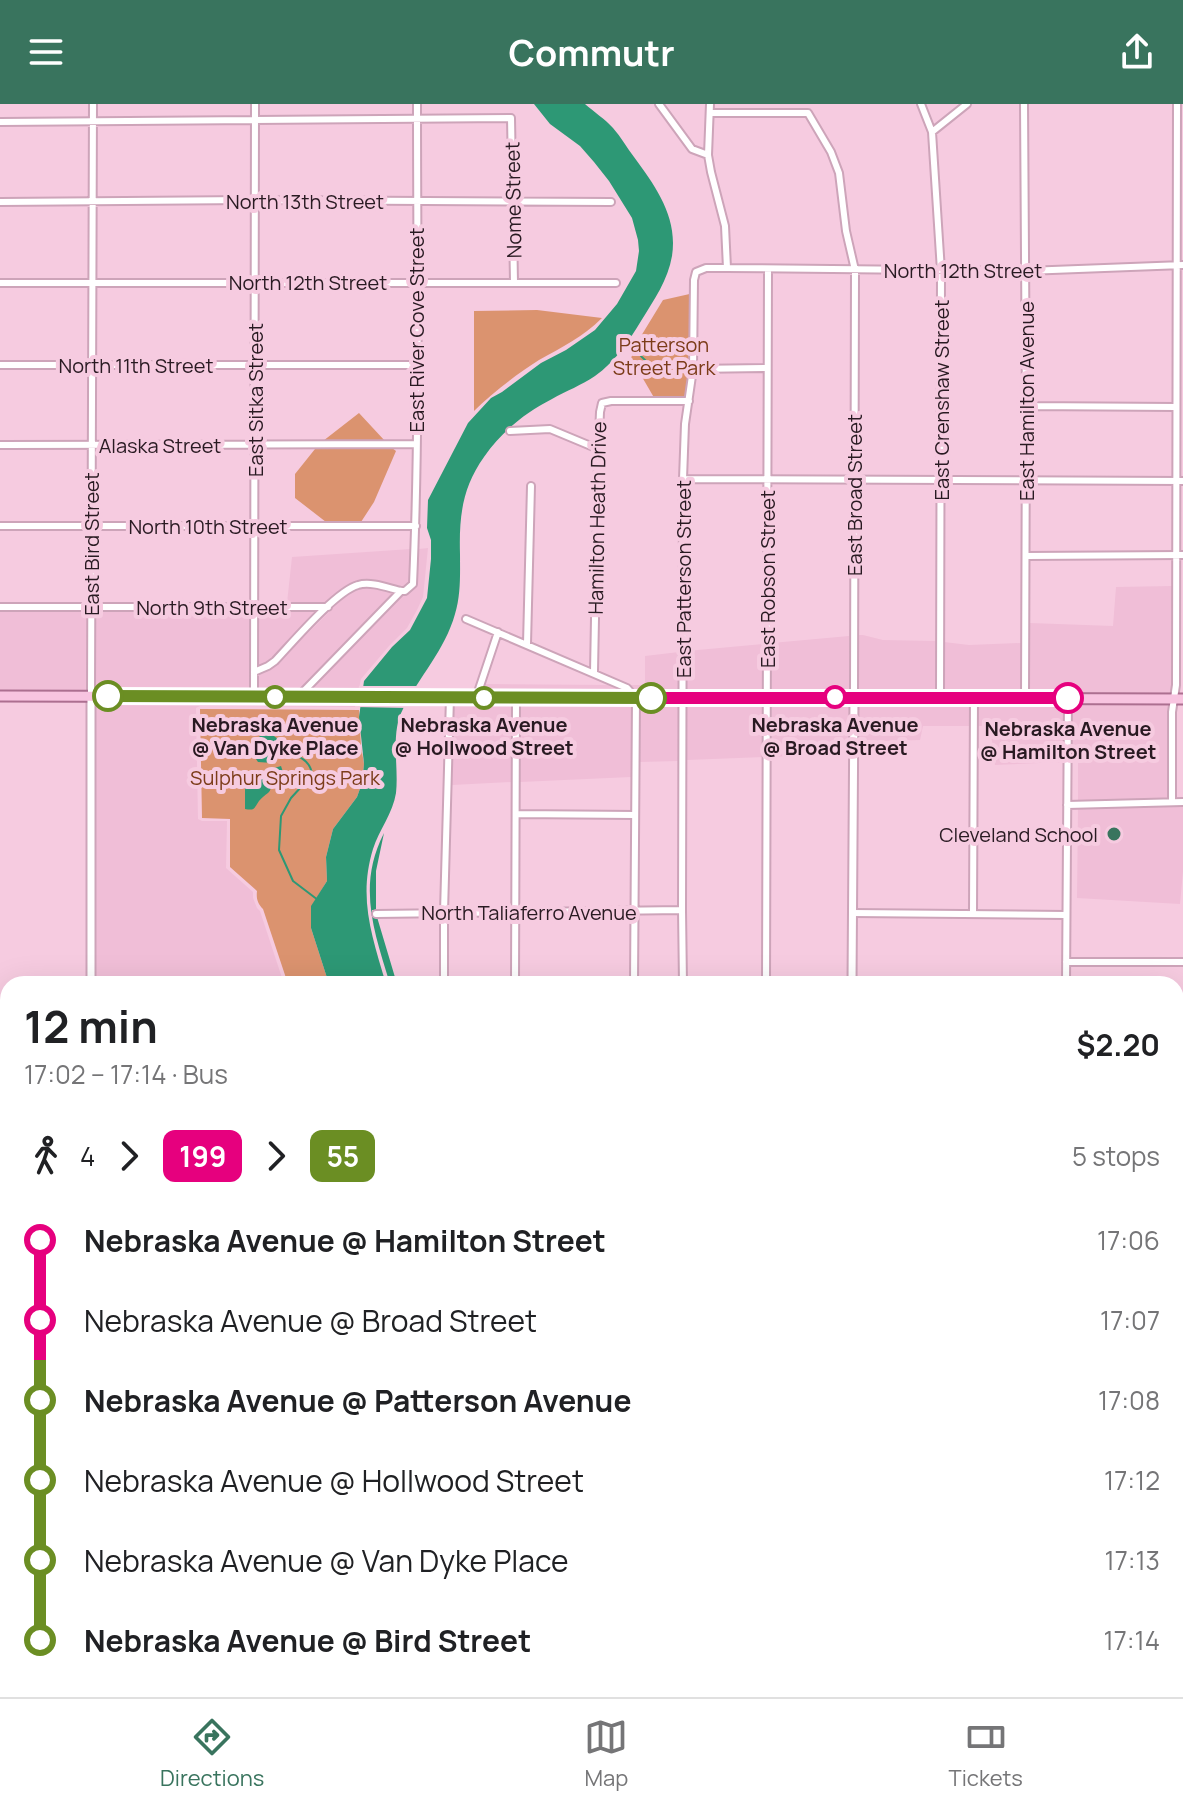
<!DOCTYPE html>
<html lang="en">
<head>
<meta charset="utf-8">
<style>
	body { margin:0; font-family:Manrope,sans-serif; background:#f6f6f6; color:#202124; height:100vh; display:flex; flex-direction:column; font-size:30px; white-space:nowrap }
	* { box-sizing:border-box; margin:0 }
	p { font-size:26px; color:#757577 }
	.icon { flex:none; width:44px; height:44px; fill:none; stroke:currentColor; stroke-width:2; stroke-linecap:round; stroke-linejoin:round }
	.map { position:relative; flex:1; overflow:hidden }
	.drawer { position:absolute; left:0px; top:872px; width:1184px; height:722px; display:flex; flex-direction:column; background:#fff; border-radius:24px 24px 0 0; box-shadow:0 8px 32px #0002 }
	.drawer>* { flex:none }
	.badge { padding:0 16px; border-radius:12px; font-size:28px; line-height:52px }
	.map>.badge { position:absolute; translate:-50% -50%; box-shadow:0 0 0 4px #fff }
	.legs { display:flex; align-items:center; gap:12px; height:88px; padding:0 24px; font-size:26px }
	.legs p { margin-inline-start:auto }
	.headline { display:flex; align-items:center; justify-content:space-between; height:136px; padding:0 24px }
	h1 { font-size:44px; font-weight:700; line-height:60px }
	ul { padding:0 24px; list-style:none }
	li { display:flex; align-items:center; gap:28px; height:80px; font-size:30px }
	li i { display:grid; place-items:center; width:12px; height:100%; margin:0 10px; background:currentColor }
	li i::after { content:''; width:20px; height:20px; margin:-10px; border:6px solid; border-radius:50%; background:#fff }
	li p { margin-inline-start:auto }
	li:first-child i { background:linear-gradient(#0000 50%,currentColor 0) }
	li:last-child i { background:linear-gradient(currentColor 50%,#0000 0) }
	header { display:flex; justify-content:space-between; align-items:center; height:104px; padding:0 24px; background:#39745e; color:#fff; font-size:36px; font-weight:700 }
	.tab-bar { display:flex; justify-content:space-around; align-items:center; height:112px; border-top:2px solid #e0e0e0; background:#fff; font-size:22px; color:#757577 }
	.tab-bar a { display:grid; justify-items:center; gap:4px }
	.tab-bar .current { color:#39745e }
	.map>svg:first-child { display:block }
	.built { fill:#f0bed7 }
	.green { fill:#db936f }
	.water { fill:#2d9875 }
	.pier { fill:#f6cbe0 }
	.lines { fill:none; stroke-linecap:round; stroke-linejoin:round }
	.stream { stroke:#2d9875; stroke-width:2 }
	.minor-casing { stroke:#cda4b9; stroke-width:10 }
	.tertiary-casing { stroke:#cda4b9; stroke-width:11 }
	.secondary-casing { stroke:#cda4b9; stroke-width:12 }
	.primary-casing { stroke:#ac6f90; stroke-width:13 }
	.motorway-casing { stroke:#ac6f90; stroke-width:14 }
	.minor { stroke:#fff; stroke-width:6 }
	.tertiary { stroke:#fff; stroke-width:7 }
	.secondary { stroke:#fff; stroke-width:8 }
	.primary { stroke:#f8c4e0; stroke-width:9 }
	.motorway { stroke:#f39dcb; stroke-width:10 }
	.line-1-casing { stroke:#fff; stroke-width:18 }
	.line-2-casing { stroke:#fff; stroke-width:18 }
	.line-1 { stroke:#e6007e; stroke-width:12 }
	.line-2 { stroke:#6b8e23; stroke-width:12 }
	.stop-2-dot { fill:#fff; stroke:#6b8e23; stroke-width:4 }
	.stop-1-dot { fill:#fff; stroke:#e6007e; stroke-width:4 }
	.poi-dot { fill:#39745e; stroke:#f6cbe0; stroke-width:3 }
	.labels { text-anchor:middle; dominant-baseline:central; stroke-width:8; stroke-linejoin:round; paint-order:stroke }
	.street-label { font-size:20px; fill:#291a22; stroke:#f6cbe0 }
	.park-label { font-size:20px; fill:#7c3c19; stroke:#f6cbe0 }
	.stop-label { font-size:20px; font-weight:bold; fill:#291a22; stroke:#f6cbe0 }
	.poi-label { font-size:20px; fill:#291a22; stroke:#f6cbe0; text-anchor:end }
</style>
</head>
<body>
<header><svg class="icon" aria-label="menu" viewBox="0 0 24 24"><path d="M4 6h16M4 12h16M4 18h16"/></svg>Commutr<svg class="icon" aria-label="share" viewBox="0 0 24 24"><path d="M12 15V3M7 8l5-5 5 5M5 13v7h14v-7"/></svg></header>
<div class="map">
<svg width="1183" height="1593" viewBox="0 0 1183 1593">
	<rect width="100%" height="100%" fill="#f6cbe0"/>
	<path class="built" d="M428 444 423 493 417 506 407 524 389 542 361 575 358 589H308L403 491 408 489 416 482 419 445Z
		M411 445 409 478 403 483 377 478 359 477 340 487 326 500H258L287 499 292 453Z
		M1172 482 1171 591H1029L1030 519 1113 522 1116 483Z
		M359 484 376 485 394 489 297 589H258V570L269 566 278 559 344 493Z
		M0 507H87V588L0 589Z
		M95 507H250L249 589 95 588Z
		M258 507H319L272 554 258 562Z
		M858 531H863L883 536 936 537V590H858Z
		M849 532V590H772V539Z
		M944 538 969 541 1021 539V590H944Z
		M763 540 764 590H687V547Z
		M679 548V590H638L630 581H645V552Z
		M485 580 612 581 624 586 628 590 481 591Z
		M95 596 299 598 357 596 356 603 200 602 196 604 198 715 202 717H227L226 764 253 788V794L257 804 260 807 284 880H95Z
		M454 597 512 598V678L452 681Z
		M679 597 678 657 640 658V598Z
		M687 597H764V653L687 656Z
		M772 597H849V649L772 653Z
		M858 597 970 598V622H923L920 636 859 638 857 649Z
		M521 598H632L631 673 520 678Z
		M978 598H1064L1063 658 995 661 990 622H978Z
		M1072 598H1170L1168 695 1078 697V658H1071Z
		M1183 702V767L1180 800 1077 794 1078 705Z
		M0 1161H3L8 1170V1560H0Z"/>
	<path class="green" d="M694 189 689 297H656L631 254 638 237 663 196Z
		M537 206 602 214C583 233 562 243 539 256 517 270 492 289 474 307V207Z
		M359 309 385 337H323Z
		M392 344 396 347 374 398 361 418H326L295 394V370L315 345Z
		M200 605 359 606 361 642 364 660 362 679 357 693 333 725 326 753 327 777 311 803V824L329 880H288L263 805C258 800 256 795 257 787L230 763V715L202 714Z"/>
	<path class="water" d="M534 0H585C594 8 605 15 613 24 621 33 627 44 634 53 656 83 678 113 672 152 668 176 654 196 641 217 629 237 615 258 595 272 582 281 566 287 552 295 525 309 502 327 484 353 462 384 459 413 460 450 460 471 461 490 455 510 445 546 419 573 403 605 390 630 399 662 396 689 393 709 379 726 373 745 358 794 372 832 386 880H329L311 824V802L327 777 326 753 333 725 357 693 362 679 364 660 359 613 364 577 392 543 410 526 427 494 431 455V436L427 424 428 396 468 319 491 294 502 288 541 259 566 246 595 226 617 200 636 167 639 147 638 136 632 114 609 77 594 58 580 42 550 20Z
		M270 629 287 642 283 652 280 651C274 659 268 659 258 658L252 649 253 639 260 632Z
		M281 662 284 671 270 676C273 691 267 687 259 697 254 704 255 707 245 705V684L252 682 249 674 254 673 257 681 260 679 258 669Z
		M384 729 376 767V806H372V813H377L397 880H390C374 827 357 782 384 729Z"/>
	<path class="pier" d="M359 582H421L408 604 355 603Z"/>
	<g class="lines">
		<path class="stream" d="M628 236C639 251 650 265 669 268
			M285 647C298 652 311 656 312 671L291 694 281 712 279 746 293 777 318 796"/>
		<defs>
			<path id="minor" d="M659 0 692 45 708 51
				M710 0 708 51 711 68 725 122 727 164
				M921 0 932 28 941 167 940 594
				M1024 0 1026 302 1025 594
				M710 9H808L831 48 839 69 846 127 855 166 854 594
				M0 18 511 14 514 178
				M932 28 967 0
				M0 98 249 96 611 98
				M0 179H616
				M0 261H416
				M693 265 767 264
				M1026 302 1176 303
				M510 327 550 325 598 345
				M0 341 416 340
				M683 375 1183 377
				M0 422H416
				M1026 452 1183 451
				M0 503H328
				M466 515 627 584 636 594 634 880
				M527 540 531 382
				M254 568 268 562 275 557C292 539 336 487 358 481 371 477 388 484 401 487H405L413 480C420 320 417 160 417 0
				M594 568 598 355 600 308 602 299 611 297H689
				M91 592 93 0
				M254 593 255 0
				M298 593 401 487
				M476 594 498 528
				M1172 698V608L1176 581 1177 0
				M1067 701 1183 698
				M516 710 635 711
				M852 809 1066 811
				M973 809 974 594
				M376 810 682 806
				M1066 858H1183
				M444 880V808L450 593
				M515 880 516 594
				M683 880 682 806 683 375 685 320 693 265 694 176 696 168 706 164H727L1026 167 1183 161
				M766 880 768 166
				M1066 880 1068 594
				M1176 1130H1183
				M1176 1232H1183
				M197 1586 198 1593
				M445 1586V1593
				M540 1586V1593
				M634 1586V1593
				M352 1593V1586
				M727 1593V1586
				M848 1593V1586
				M966 1593V1586
				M1064 1593V1586"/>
			<path id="tertiary" d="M91 880V592
				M852 880 854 594
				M1176 1023H1183"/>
			<path id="secondary" d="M0 1024H8
				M0 1132 8 1131"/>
			<path id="primary" d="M0 592 1183 595
				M0 1454H8
				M1176 1454H1183"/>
			<path id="motorway" d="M1176 942 1183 941
				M1176 970 1183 968
				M0 1062H8
				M0 1087H8"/>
		</defs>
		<use href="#minor" class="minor-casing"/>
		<use href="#tertiary" class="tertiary-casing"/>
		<use href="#secondary" class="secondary-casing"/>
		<use href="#primary" class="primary-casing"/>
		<use href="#motorway" class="motorway-casing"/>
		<use href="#minor" class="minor"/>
		<use href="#tertiary" class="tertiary"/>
		<use href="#secondary" class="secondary"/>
		<use href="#primary" class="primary"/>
		<use href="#motorway" class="motorway"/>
	</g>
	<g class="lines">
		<defs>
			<path id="line-1" d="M651 594H1068"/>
			<path id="line-2" d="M108 592 651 594"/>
		</defs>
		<use href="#line-1" class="line-1-casing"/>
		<use href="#line-2" class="line-2-casing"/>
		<use href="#line-1" class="line-1"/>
		<use href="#line-2" class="line-2"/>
	</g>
	<g class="stop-2-dot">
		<circle cx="108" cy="592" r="14"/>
		<circle cx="275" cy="593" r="10"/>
		<circle cx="484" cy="594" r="10"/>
		<circle cx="651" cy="594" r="14"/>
	</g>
	<g class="stop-1-dot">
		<circle cx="835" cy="593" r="10"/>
		<circle cx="1068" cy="594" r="14"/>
	</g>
	<circle class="poi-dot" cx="1114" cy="730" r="8"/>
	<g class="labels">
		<g class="street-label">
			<text transform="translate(513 96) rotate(-91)">Nome Street</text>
			<text x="305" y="97">North 13th Street</text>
			<text x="963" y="166">North 12th Street</text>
			<text x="308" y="178">North 12th Street</text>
			<text transform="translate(416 226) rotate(-90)">East River Cove Street</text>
			<text x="136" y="261">North 11th Street</text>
			<text transform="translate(255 296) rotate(-90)">East Sitka Street</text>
			<text transform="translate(941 296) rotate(-90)">East Crenshaw Street</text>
			<text transform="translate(1026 297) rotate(-90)">East Hamilton Avenue</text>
			<text x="160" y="341">Alaska Street</text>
			<text transform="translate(854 391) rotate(-90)">East Broad Street</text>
			<text transform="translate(597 414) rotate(-89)">Hamilton Heath Drive</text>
			<text x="208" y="422">North 10th Street</text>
			<text transform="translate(91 440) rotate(-90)">East Bird Street</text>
			<text transform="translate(683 475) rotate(-90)">East Patterson Street</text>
			<text transform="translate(767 475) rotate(-90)">East Robson Street</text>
			<text x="212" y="503">North 9th Street</text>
			<text x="529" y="808">North Taliaferro Avenue</text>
		</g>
		<g class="park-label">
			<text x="664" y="240">Patterson<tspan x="664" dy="23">Street Park</tspan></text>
			<text x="285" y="673">Sulphur Springs Park</text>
		</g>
		<g class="stop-label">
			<text x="275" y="620">Nebraska Avenue<tspan x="275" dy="23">@ Van Dyke Place</tspan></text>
			<text x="484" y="620">Nebraska Avenue<tspan x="484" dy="23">@ Hollwood Street</tspan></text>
			<text x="835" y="620">Nebraska Avenue<tspan x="835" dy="23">@ Broad Street</tspan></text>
			<text x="1068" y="624">Nebraska Avenue<tspan x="1068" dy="23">@ Hamilton Street</tspan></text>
		</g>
		<g class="poi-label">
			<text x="1098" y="730">Cleveland School</text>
		</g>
	</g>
</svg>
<section class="drawer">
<div class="headline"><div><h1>12 min</h1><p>17:02 – 17:14 · Bus</p></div><b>$2.20</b></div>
<div class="legs"><svg class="icon" aria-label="walk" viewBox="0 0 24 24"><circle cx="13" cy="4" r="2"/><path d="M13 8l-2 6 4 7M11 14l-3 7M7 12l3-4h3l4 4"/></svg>4<svg class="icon" aria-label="forward" viewBox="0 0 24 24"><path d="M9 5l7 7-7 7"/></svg><b class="badge" style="background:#e6007e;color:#fff">199</b><svg class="icon" aria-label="forward" viewBox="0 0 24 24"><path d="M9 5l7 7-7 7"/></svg><b class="badge" style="background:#6b8e23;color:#fff">55</b><p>5 stops</p></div>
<ul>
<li><i style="color:#e6007e"></i><b>Nebraska Avenue @ Hamilton Street</b><p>17:06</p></li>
<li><i style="color:#e6007e"></i><span>Nebraska Avenue @ Broad Street</span><p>17:07</p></li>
<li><i style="color:#6b8e23"></i><b>Nebraska Avenue @ Patterson Avenue</b><p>17:08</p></li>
<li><i style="color:#6b8e23"></i><span>Nebraska Avenue @ Hollwood Street</span><p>17:12</p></li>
<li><i style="color:#6b8e23"></i><span>Nebraska Avenue @ Van Dyke Place</span><p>17:13</p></li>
<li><i style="color:#6b8e23"></i><b>Nebraska Avenue @ Bird Street</b><p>17:14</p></li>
</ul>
</section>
</div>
<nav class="tab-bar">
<a class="current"><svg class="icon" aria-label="directions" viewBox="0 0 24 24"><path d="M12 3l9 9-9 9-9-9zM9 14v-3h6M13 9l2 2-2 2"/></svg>Directions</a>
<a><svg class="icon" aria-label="map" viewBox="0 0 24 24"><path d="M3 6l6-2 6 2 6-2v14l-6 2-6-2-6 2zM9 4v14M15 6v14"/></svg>Map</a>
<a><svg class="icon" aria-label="tickets" viewBox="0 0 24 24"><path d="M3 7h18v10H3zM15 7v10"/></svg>Tickets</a>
</nav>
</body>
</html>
